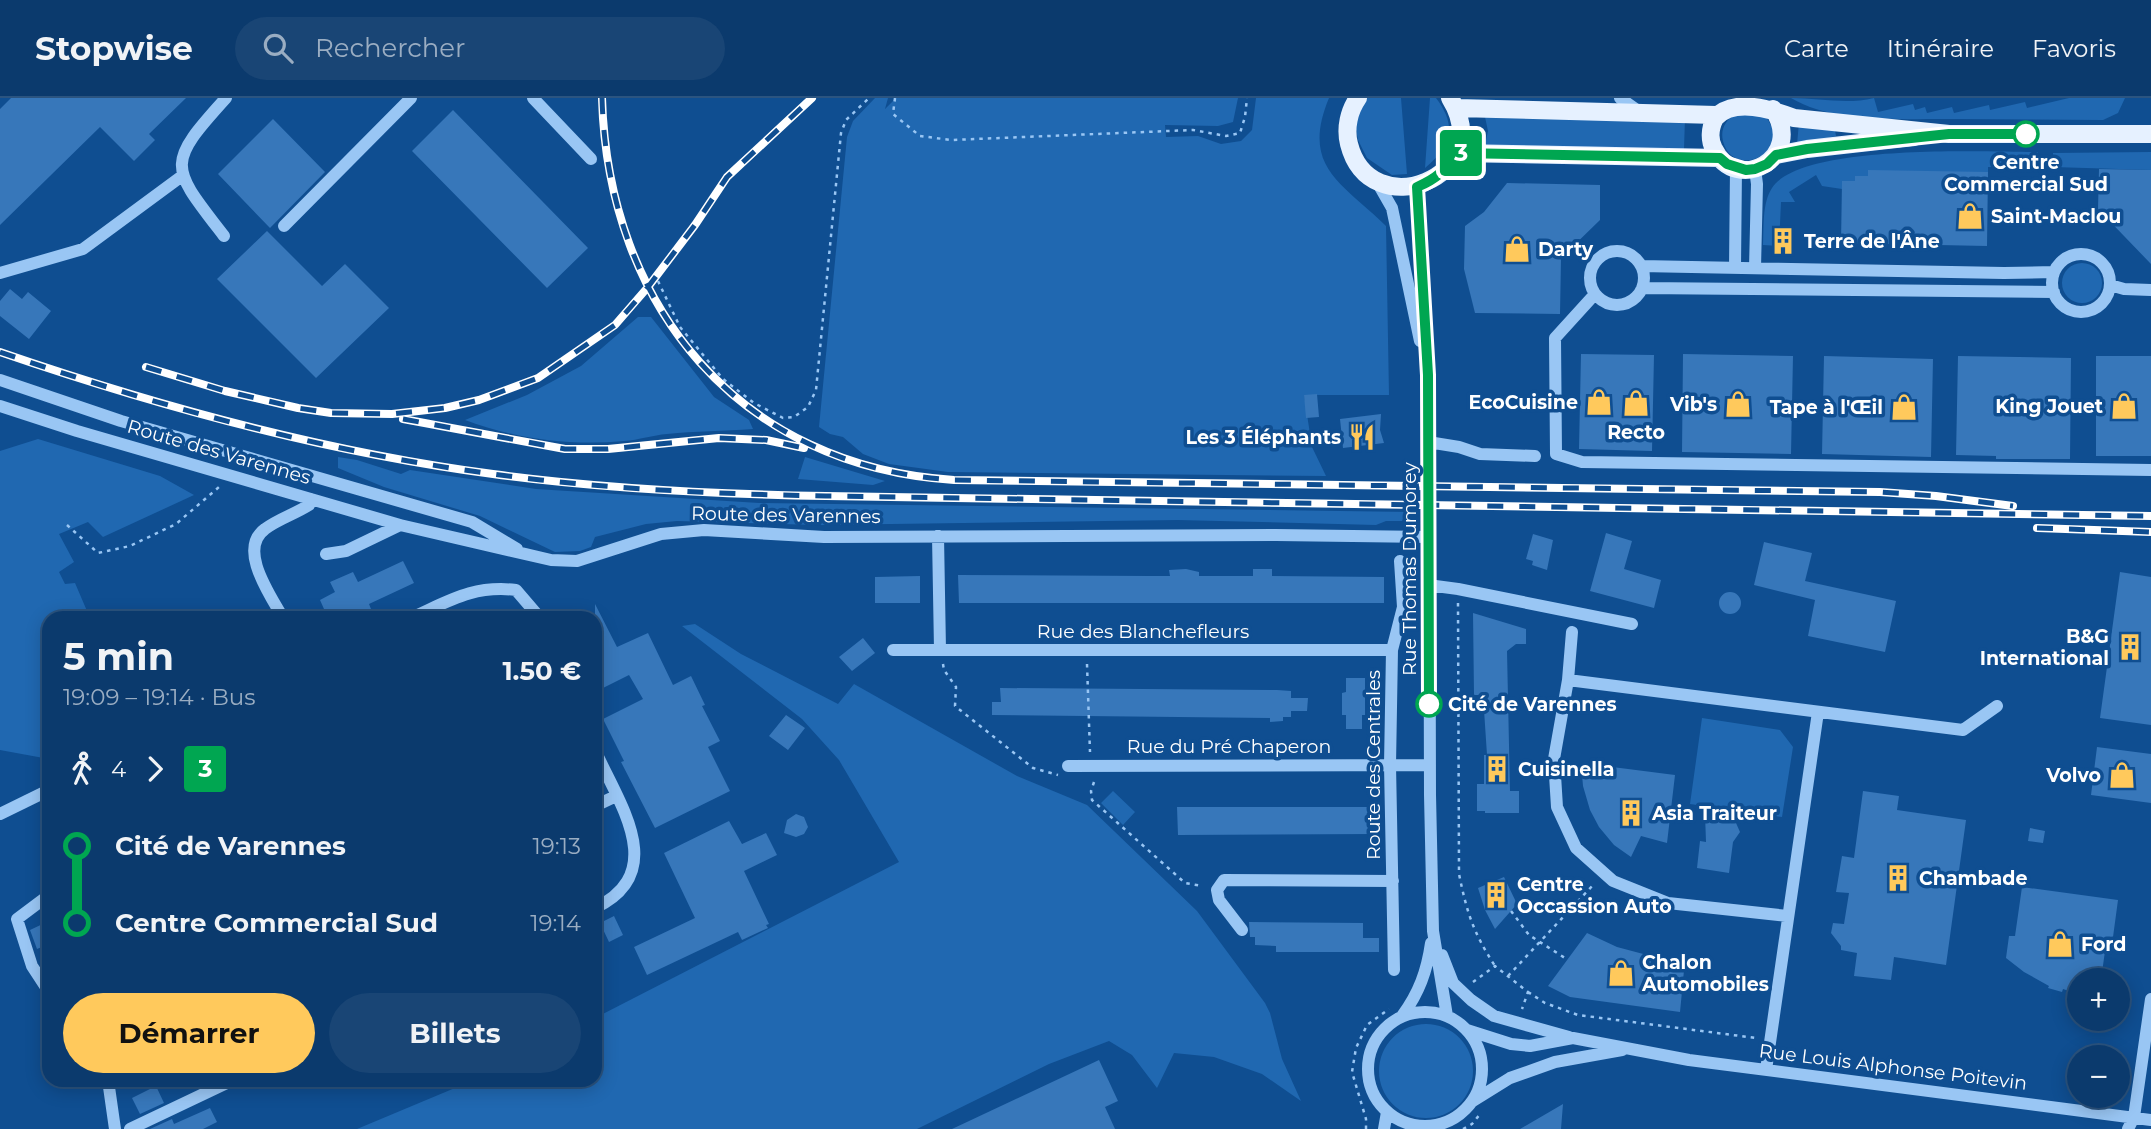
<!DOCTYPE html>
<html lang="fr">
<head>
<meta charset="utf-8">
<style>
	body { margin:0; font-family:Montserrat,sans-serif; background:#194575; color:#f1f3f6; height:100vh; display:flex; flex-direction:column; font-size:26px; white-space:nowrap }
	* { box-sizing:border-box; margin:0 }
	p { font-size:23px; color:#9aadc2 }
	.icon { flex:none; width:38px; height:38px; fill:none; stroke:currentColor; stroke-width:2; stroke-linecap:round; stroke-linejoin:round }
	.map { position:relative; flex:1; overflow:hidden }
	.drawer { position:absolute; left:42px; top:513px; width:560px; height:476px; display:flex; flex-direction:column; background:#0b3a6d; border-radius:21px; box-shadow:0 4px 18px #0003,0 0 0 2px #2b5480 }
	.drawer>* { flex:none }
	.badge { padding:0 14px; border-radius:5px; font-size:24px; line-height:46px }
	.tools { position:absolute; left:2067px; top:870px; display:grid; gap:14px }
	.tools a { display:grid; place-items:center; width:63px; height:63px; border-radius:50%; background:#0b3a6d; box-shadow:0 4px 18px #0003,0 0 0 2px #2b5480; font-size:35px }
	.map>.badge { position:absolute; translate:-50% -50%; box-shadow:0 0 0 4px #fff }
	.legs { display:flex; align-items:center; gap:10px; height:77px; padding:0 21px; font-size:23px }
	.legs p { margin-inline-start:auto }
	.headline { display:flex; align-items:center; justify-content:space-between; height:119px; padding:0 21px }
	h1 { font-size:38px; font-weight:700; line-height:52px }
	.cta { display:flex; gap:14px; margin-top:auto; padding:14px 21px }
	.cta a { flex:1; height:80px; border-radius:42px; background:#ffc95c; color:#111; font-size:28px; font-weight:700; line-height:80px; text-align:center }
	.cta a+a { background:#194575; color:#f1f3f6 }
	ul { padding:0 21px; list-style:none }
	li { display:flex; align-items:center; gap:24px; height:77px; font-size:26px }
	li i { display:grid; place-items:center; width:10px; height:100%; margin:0 9px; background:currentColor }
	li i::after { content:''; width:18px; height:18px; margin:-9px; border:5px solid; border-radius:50%; background:#0b3a6d }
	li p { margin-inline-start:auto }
	li:first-child i { background:linear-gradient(#0000 50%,currentColor 0) }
	li:last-child i { background:linear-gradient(currentColor 50%,#0000 0) }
	header { display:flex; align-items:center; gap:42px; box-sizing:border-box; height:98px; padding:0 35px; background:#0b3a6d; border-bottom:2px solid #2b5480 }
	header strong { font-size:33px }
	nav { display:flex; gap:38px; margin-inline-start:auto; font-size:24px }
	.search { width:490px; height:63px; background:#194575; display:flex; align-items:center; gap:18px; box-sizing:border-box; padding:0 24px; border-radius:38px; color:#9aadc2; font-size:26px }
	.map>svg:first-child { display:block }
	.green { fill:#2068b1 }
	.building { fill:#3777ba }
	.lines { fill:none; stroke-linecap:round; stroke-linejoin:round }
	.path { stroke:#99c6f4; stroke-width:2.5; stroke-dasharray:3.5 5; stroke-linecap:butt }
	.minor { stroke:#99c6f4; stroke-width:12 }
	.major { stroke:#e6f1ff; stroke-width:18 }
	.rail-casing { stroke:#fff; stroke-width:8 }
	.rail { stroke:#0f4e91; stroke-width:5; stroke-dasharray:16; stroke-linecap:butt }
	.line-1-casing { stroke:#fff; stroke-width:16 }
	.line-1 { stroke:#00a651; stroke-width:10 }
	.stop-1-dot { fill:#fff; stroke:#00a651; stroke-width:3.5 }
	.labels { text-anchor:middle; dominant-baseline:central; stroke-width:7; stroke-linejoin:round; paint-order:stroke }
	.stop-label { font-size:19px; font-weight:bold; fill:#fff; stroke:#0f4e91 }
	.poi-label { font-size:19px; font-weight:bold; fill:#fff; stroke:#0f4e91; text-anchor:start }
	.street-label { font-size:19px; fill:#fff; stroke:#0f4e91 }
</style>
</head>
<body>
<header>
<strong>Stopwise</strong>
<div class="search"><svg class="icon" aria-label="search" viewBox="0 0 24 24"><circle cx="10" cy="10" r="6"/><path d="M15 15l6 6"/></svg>Rechercher</div>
<nav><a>Carte</a><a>Itinéraire</a><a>Favoris</a></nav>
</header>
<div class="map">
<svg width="2151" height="1031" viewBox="0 0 2151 1031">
	<rect width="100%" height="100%" fill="#0f4e91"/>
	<path class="green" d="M875 0H888L885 11 896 0H1238L1233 24 1218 28 1165 27 1166 39 1198 38 1221 46 1241 43 1252 32 1256 0H1329C1300 70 1343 85 1386 128L1389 297H1304L1312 349 1326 378 948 374 889 366 863 356 843 339 830 336 819 329 847 39 853 23Z
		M1365 0H1401L1407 76 1392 77 1367 60 1358 42 1354 21Z
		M1430 0H1436C1458 29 1451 48 1425 70Z
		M1791 0C1819 0 1846 7 1874 0L1878 14 1913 6 1915 12 1925 9 1927 15 1952 9 1954 15 1989 7 1990 12 2025 4 2027 10 2069 0H2125L2118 15 2103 22C2055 22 2006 21 1958 21 1907 20 1836 27 1791 0Z
		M1736 15 1766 19C1794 56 1732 82 1723 43 1720 31 1726 22 1736 15Z
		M1485 19 1685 20 1684 51 1485 47 1488 33Z
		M1799 24 1835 32 1836 38 1797 47Z
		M2038 54 2037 69H1988V74L1868 78 1855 83 1842 84V91L1822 88 1816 77 1789 94 1795 104H1781L1779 148 1763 147C1764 129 1762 105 1772 90 1801 45 1986 54 2038 54Z
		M2151 54V72L2053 69V55Z
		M2062 185a20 20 0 1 1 40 0a20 20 0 1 1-40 0Z
		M638 219H651L714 299 749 322 753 331C724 333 695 333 667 336 653 337 639 342 624 343 570 348 516 341 465 322L527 297 581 268Z
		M38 341 160 378 194 397 103 439 88 424 59 436 74 464 59 474 65 486 75 485 90 520H49V661L0 652V353Z
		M338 359 357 362 401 376 410 372 536 391 759 405 1411 414 1402 423H1386L1376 427 1178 422 818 427 677 423 646 426 595 439 591 449 580 453 555 454 480 418 384 389 338 370Z
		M805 359 885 383 873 387 798 381Z
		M695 526 741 556 838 606 854 586 1017 678 1087 707 1197 813 1265 905 1270 915 1282 961 1301 1003 1262 976 1214 959 1174 955 1157 990 1132 957 1109 943 1049 966 917 1031H357L474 982H595V920L899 764 839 662 802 621 682 528Z
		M1702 620 1780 632 1793 649 1782 719 1690 706Z
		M1113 693 1135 714 1123 727 1101 705Z
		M1379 973a47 47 0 1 1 94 0a47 47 0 1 1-94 0Z"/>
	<path class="building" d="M11 0H186L149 36 155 42 134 63 100 29 0 127V11Z
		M453 12 588 150 547 190 412 53Z
		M273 21 325 74 270 130 218 76Z
		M2099 71 2151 72V166L2098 111Z
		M1868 72 1988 74 1987 148 1841 145 1842 83H1855V78H1868Z
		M1507 85 1600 87V122L1561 160 1560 216 1475 215 1464 171 1465 128 1484 114Z
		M267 133 322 188 345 166 389 210 316 280 217 181Z
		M10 191 22 201 28 194 51 213 29 241 0 218V203Z
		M1581 256 1654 257 1652 353 1579 351Z
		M1683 256 1793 258 1791 356 1682 354Z
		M1824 258 1933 261 1931 359 1822 356Z
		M1958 258 2071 260 2070 361H1996V358L1956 357Z
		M2096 258H2151V358H2096Z
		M1317 296 1319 319 1306 320 1304 297Z
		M1381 316 1380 332 1384 345 1343 350 1340 321Z
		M1606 435 1632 443 1624 471 1661 482 1654 510 1590 493Z
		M1533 436 1553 442 1547 472 1532 467 1533 463 1526 461Z
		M1764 444 1812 455 1805 483 1896 503 1885 554 1808 538 1815 502 1754 487Z
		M403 463 414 485 369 506 371 511 352 520H328L320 502 335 494 330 484 353 474 358 484Z
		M1186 471 1199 474V478H1253V471H1272V478L1384 479V505H959L958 477 1150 478H1170L1169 472Z
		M2120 474 2151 479V627L2100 620Z
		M920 478V505H875V479Z
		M1719 505a11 11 0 1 1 22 0a11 11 0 1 1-22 0Z
		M595 506 617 549 648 535 673 587 691 578 705 607 702 608 720 643 708 649 730 693 655 730 621 664 624 663 603 621 643 601 629 577 595 594Z
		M1473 515 1526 531V546H1516L1507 553 1510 693H1519V715H1485V713H1477V686H1484V657H1487L1483 597H1474Z
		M863 540 875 555 852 573 839 559Z
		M1346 580H1365V617H1362V631H1346V617H1342V595L1346 594Z
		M1000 590 1277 592 1291 593V600H1308L1307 613H1291V619H1283V623L1270 624V620L992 617V604H1001Z
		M786 617 805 630 788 652 769 638Z
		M2097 649 2151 656V705L2091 697Z
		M1581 665 1675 677 1667 745 1641 738 1631 759 1614 747 1599 729 1590 712 1583 688Z
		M1863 693 1899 698 1897 712 1966 722 1946 867 1894 859 1891 882 1854 878 1857 855 1841 852V848L1831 835 1833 825 1844 826 1849 795 1836 794 1842 758 1854 760Z
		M1177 709H1374V736L1178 737Z
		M796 716 804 719 808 729 804 736 796 739 784 735 787 722Z
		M1705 716 1736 720V725L1740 734 1733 744 1729 775 1697 770 1700 743 1706 744Z
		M729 723 742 746 766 735 777 757 744 773 769 826 766 827 768 830 742 842 738 834 647 877 634 849 695 820 664 755Z
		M2030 730 2045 733 2043 745 2028 743Z
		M1504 779 1517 806 1495 831 1485 812 1478 790Z
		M2022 789 2118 802 2111 854 2105 853 2101 882 2077 879 2075 895 2063 891 2062 894 2048 890 2049 888 2024 874 2006 860 2009 838H2015Z
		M614 818 623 837 609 844 600 825Z
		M49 823V846L37 851 30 832Z
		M1249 824 1363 825V840H1379V854H1276V848L1255 847V839H1250Z
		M1587 835 1617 849 1647 857 1685 862 1680 914 1570 899 1548 888Z
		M1099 962 1118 1003 1105 1009 1115 1031H952Z
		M156 988 164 1005 140 1016 132 1000Z
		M1563 1006 1561 1031H1520Z
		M210 1010 217 1024 203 1031H150L172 1021 174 1026Z"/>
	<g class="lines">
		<path class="path" d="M895 0 893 16 920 38 951 42 1193 32 1226 38 1240 35 1245 19 1247 0
			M658 183 680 229 723 281 754 305 783 320 794 319 808 309 816 292 841 35 846 22 869 0
			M67 427 98 455 130 448 176 426 219 389
			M1458 505 1459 776C1467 815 1473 834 1495 868
			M943 566 944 572 956 589 955 608 1033 670 1058 677
			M1087 566 1090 654
			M1094 684 1091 693 1092 702 1185 785 1202 788
			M1511 813 1529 837 1568 862
			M1508 878 1594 786
			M1473 884 1495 868 1528 894 1522 911
			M1528 894 1545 905 1578 917 1756 940
			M1366 1031V1021L1352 974 1356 950 1367 927 1389 911
			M1463 1031 1472 1026 1481 1015"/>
		<path class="minor" d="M533 0 591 61
			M1620 0 1641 15
			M1376 82 1392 110 1420 243
			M1417 89 1424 188 1429 308 1430 697 1433 833 1447 918
			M284 128 411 0
			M224 138C170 68 165 67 226 0
			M1590 180a27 27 0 1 1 54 0a27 27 0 1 1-54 0Z
			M2052 185a29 29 0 1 1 58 0a29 29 0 1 1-58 0Z
			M1641 168 2004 175 2054 174
			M1735 170 1736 70
			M1755 170 1757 86 1755 71
			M0 175 83 151 182 78
			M2110 187 2124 191 2151 192
			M1642 190 2054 194
			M1595 196 1555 240 1556 356 1582 364 2151 372
			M0 282 121 323 472 424 517 451
			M0 308 77 333 400 427 551 462 577 463 661 436 704 432 824 439 1276 437 1429 439
			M1428 344 1459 349 1480 356 1535 358
			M938 438 940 552
			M326 456 346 453 400 427
			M1428 487 1458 491 1632 526
			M283 520C271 498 237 451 265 431 278 421 295 416 309 407L311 401
			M411 520C449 503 473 487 516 492L540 520
			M1572 534 1568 582 1554 661 1557 709 1576 750 1613 783 1668 805 1788 818
			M893 552H1392
			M1568 582 1963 632 1997 608
			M595 652C619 706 670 774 595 810
			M1068 668 1430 667
			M595 708 616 698
			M0 716 49 692
			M49 797 17 821 32 868 49 894
			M1242 832 1219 802 1217 792 1224 782 1393 783
			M1442 857 1453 885 1471 902 1494 918 1569 939
			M1394 872 1390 667 1392 552 1403 509 1400 463
			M1368 971a57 57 0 1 1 114 0a57 57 0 1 1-114 0Z
			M1402 918C1419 895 1427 873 1431 845
			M1467 932 1511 946 1530 948 1573 940 1689 962 2151 1022
			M1766 972 1818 614
			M108 982 115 1031
			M1473 1003 1510 980 1555 964 1622 952
			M130 1031 233 982
			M1384 1031 1387 1014
			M2128 1031 2134 1019 2151 901"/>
		<path class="major" d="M1358 0C1349 13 1345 30 1349 46 1370 129 1499 79 1450 0
			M1457 10 1716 17
			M1773 11C1806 60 1736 97 1714 51 1709 42 1710 30 1715 20 1733 0 1768 10 1794 20L1949 36H2151
			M1457 55 1720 60
			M1776 57 1807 51 1914 39"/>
		<defs>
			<path id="rail" d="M602 0C608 209 740 369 954 382L1880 394 1936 398 2013 408
				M0 254C160 309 325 354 493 376 603 391 714 396 826 398L2151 418
				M146 269 225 293 298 310 331 315 392 316 445 310 479 302 538 280 615 227 648 189 695 127 727 79 812 0
				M403 321 565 351H608L719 340 766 342 804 350
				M2037 430 2151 434"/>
		</defs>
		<use href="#rail" class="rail-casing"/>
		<use href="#rail" class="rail"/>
	</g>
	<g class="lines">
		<defs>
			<path id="line-1" d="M1429 606 1428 277 1417 89C1436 81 1446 72 1457 55L1720 60 1727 66 1746 72 1755 71 1767 66 1776 57 1807 51 1949 36H2026"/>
		</defs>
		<use href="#line-1" class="line-1-casing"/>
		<use href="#line-1" class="line-1"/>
	</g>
	<defs>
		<symbol id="shop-bare" viewBox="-9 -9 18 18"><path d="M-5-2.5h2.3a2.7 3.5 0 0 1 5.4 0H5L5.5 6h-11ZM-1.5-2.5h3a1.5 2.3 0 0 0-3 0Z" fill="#ffc95c" stroke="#0f4e91" stroke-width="2.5" paint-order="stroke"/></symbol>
		<symbol id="building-bare" viewBox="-9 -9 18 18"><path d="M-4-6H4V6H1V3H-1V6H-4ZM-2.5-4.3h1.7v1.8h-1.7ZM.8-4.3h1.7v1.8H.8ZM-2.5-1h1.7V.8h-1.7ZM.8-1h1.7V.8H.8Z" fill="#ffc95c" stroke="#0f4e91" stroke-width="2.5" paint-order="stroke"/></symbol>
		<symbol id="restaurant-bare" viewBox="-9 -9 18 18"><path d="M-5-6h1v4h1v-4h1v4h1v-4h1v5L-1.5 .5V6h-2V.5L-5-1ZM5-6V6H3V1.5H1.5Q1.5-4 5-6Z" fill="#ffc95c" stroke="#0f4e91" stroke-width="2.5" paint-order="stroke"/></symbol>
	</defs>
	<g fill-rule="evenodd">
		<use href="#shop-bare" x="1951" y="99" width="38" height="38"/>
		<use href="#building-bare" x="1764" y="124" width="38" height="38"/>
		<use href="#shop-bare" x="1498" y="132" width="38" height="38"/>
		<use href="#shop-bare" x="1580" y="285" width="38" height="38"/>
		<use href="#shop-bare" x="1617" y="286" width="38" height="38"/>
		<use href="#shop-bare" x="1719" y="287" width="38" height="38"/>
		<use href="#shop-bare" x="2105" y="289" width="38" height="38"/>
		<use href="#shop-bare" x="1885" y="290" width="38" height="38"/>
		<use href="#restaurant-bare" x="1343" y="320" width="38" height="38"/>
		<use href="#building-bare" x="2111" y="530" width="38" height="38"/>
		<use href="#building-bare" x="1478" y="652" width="38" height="38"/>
		<use href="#shop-bare" x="2103" y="658" width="38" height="38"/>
		<use href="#building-bare" x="1612" y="696" width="38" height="38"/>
		<use href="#building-bare" x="1879" y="761" width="38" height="38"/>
		<use href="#building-bare" x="1477" y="778" width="38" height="38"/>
		<use href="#shop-bare" x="2041" y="827" width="38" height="38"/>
		<use href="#shop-bare" x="1602" y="856" width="38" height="38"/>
	</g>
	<g class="stop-1-dot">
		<circle cx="2026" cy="36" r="12"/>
		<circle cx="1429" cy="606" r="12"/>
	</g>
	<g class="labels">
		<g class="stop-label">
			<text x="2026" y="64">Centre<tspan x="2026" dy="22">Commercial Sud</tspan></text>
			<text x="1448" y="606" text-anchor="start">Cité de Varennes</text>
		</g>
		<g class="poi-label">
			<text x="1991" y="118">Saint-Maclou</text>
			<text x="1804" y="143">Terre de l'Âne</text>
			<text x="1538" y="151">Darty</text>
			<text x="1578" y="304" text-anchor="end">EcoCuisine</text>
			<text x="1717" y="306" text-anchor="end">Vib's</text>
			<text x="2103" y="308" text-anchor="end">King Jouet</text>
			<text x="1883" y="309" text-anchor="end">Tape à l'Œil</text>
			<text x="1636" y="334" text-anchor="middle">Recto</text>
			<text x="1341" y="339" text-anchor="end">Les 3 Éléphants</text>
			<text x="2109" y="538" text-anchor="end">B&amp;G<tspan x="2109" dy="22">International</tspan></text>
			<text x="1518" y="671">Cuisinella</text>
			<text x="2101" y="677" text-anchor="end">Volvo</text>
			<text x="1652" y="715">Asia Traiteur</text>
			<text x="1919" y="780">Chambade</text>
			<text x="1517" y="786">Centre<tspan x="1517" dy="22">Occassion Auto</tspan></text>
			<text x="2081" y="846">Ford</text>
			<text x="1642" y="864">Chalon<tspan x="1642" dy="22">Automobiles</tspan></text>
		</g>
		<g class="street-label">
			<text transform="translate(219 354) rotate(16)">Route des Varennes</text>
			<text transform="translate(786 417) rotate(1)">Route des Varennes</text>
			<text transform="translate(1409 471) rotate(-90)">Rue Thomas Dumorey</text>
			<text x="1143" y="533">Rue des Blanchefleurs</text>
			<text x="1229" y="648">Rue du Pré Chaperon</text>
			<text transform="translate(1373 667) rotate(-90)">Route des Centrales</text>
			<text transform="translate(1893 969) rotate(7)">Rue Louis Alphonse Poitevin</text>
		</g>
	</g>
</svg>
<div class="tools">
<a>+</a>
<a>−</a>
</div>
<b class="badge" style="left:1461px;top:55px;background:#00a651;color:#fff">3</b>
<section class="drawer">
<div class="headline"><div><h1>5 min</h1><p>19:09 – 19:14 · Bus</p></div><b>1.50 €</b></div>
<div class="legs"><svg class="icon" aria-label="walk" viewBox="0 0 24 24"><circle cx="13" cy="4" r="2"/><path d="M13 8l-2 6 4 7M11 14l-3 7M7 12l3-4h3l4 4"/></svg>4<svg class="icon" aria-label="forward" viewBox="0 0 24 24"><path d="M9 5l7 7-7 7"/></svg><b class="badge" style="background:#00a651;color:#fff">3</b></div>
<ul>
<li><i style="color:#00a651"></i><b>Cité de Varennes</b><p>19:13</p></li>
<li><i style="color:#00a651"></i><b>Centre Commercial Sud</b><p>19:14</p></li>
</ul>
<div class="cta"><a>Démarrer</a><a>Billets</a></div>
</section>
</div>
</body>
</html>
